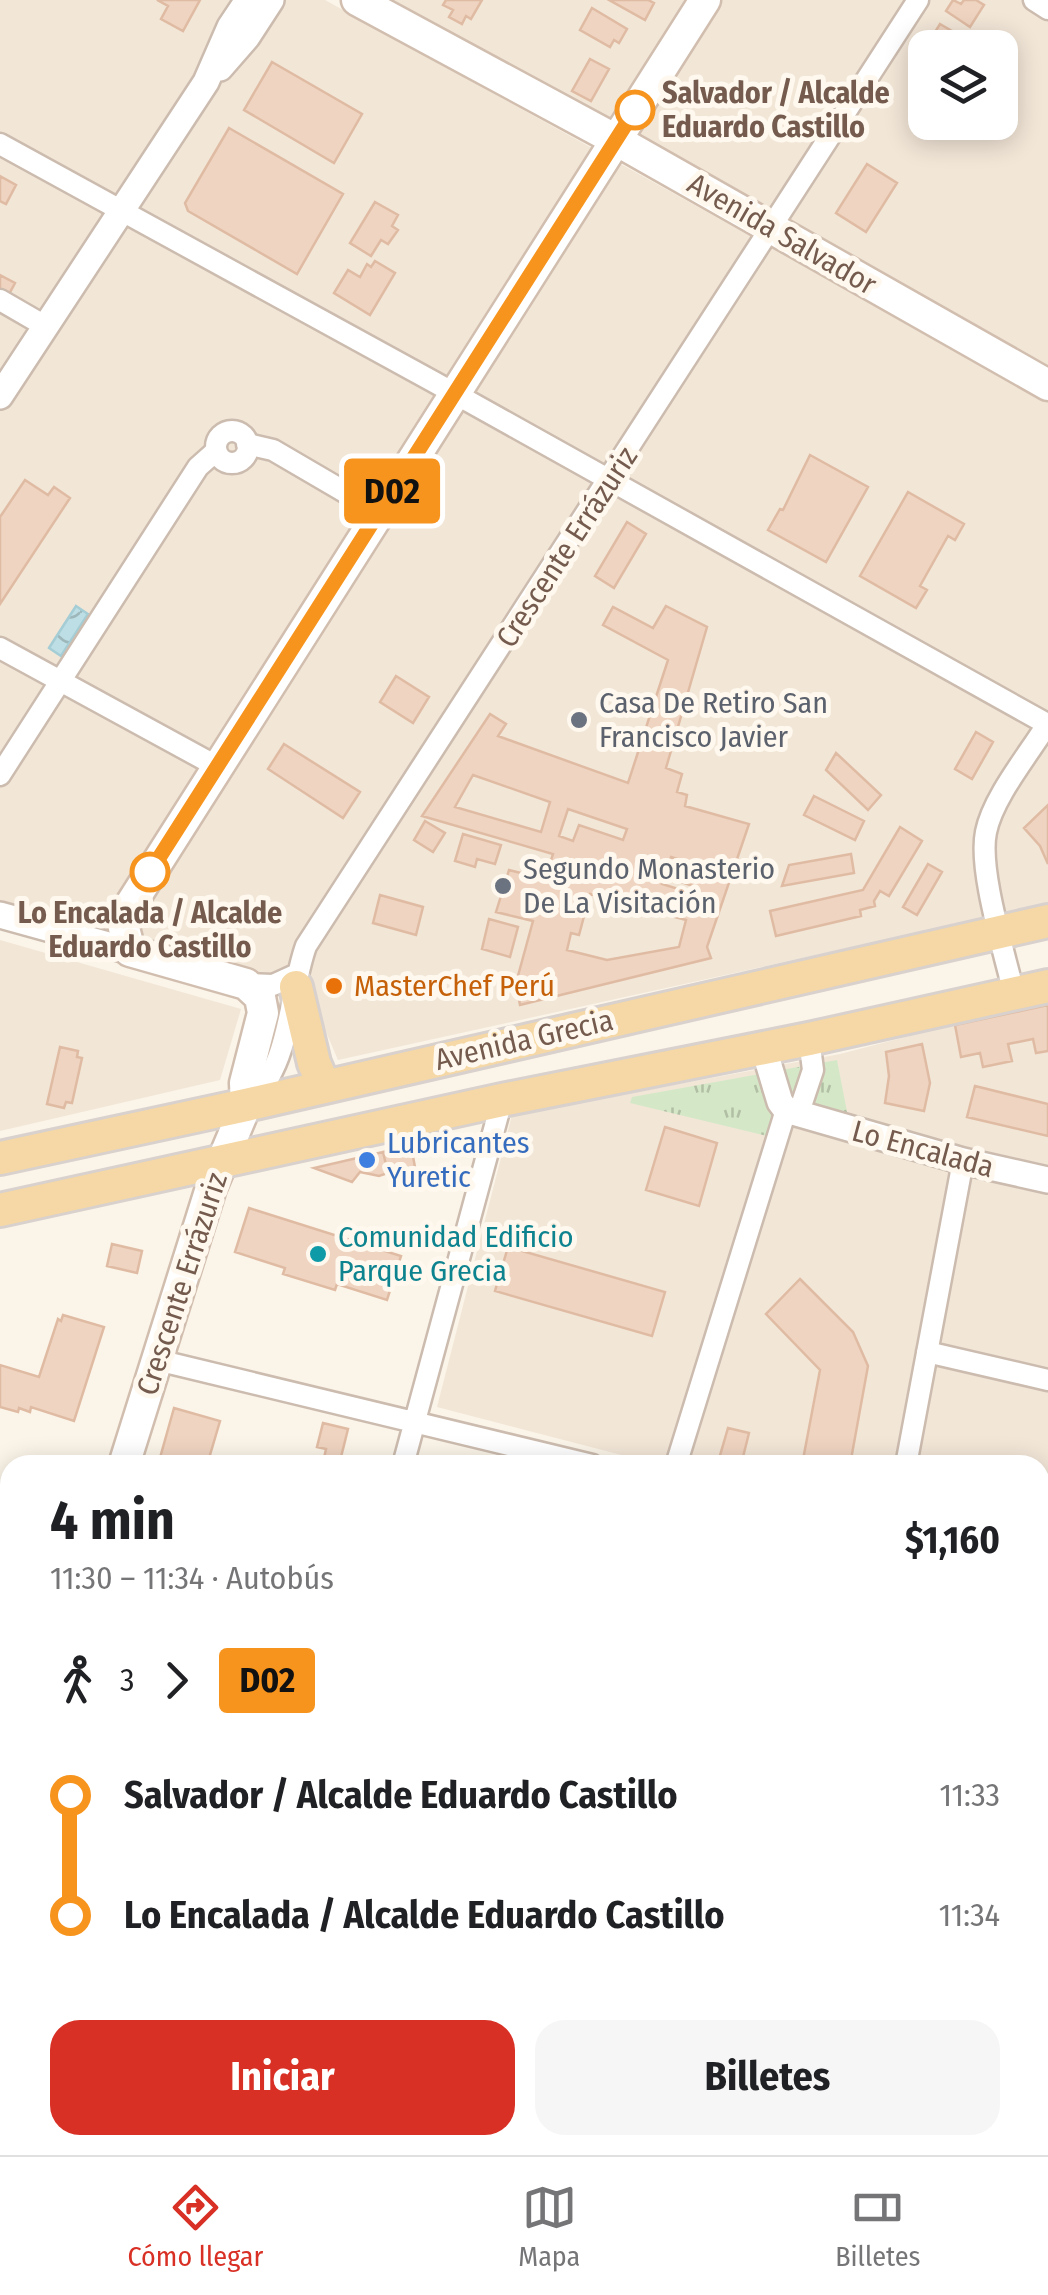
<!DOCTYPE html>
<html lang="es">
<head>
<meta charset="utf-8">
<style>
	body { margin:0; font-family:"Fira Sans Condensed",sans-serif; background:#f6f6f6; color:#202124; height:100vh; display:flex; flex-direction:column; font-size:38px; white-space:nowrap }
	* { box-sizing:border-box; margin:0 }
	p { font-size:32px; color:#757577 }
	.icon { flex:none; width:55px; height:55px; fill:none; stroke:currentColor; stroke-width:2; stroke-linecap:round; stroke-linejoin:round }
	.map { position:relative; flex:1; overflow:hidden }
	.side { position:absolute; left:0px; top:1455px; width:1050px; height:700px; display:flex; flex-direction:column; background:#fff; border-radius:30px 30px 0 0; box-shadow:0 5px 25px #0003 }
	.side>* { flex:none }
	.badge { padding:0 20px; border-radius:8px; font-size:35px; line-height:65px }
	.fabs { position:absolute; left:908px; top:30px; display:grid; gap:20px }
	.fabs a { display:grid; place-items:center; width:110px; height:110px; border-radius:20px; background:#fff; box-shadow:0 5px 25px #0003; font-size:50px }
	.map>.badge { position:absolute; translate:-50% -50%; box-shadow:0 0 0 5px #fff }
	.legs { display:flex; align-items:center; gap:15px; height:110px; padding:0 50px; font-size:32px }
	.legs p { margin-inline-start:auto }
	.overview { display:flex; align-items:center; justify-content:space-between; height:170px; padding:0 50px }
	h1 { font-size:55px; font-weight:700; line-height:75px }
	.action { display:flex; gap:20px; margin-top:auto; padding:20px 50px }
	.action a { flex:1; height:115px; border-radius:30px; background:#d93025; color:#fff; font-size:40px; font-weight:700; line-height:115px; text-align:center }
	.action a+a { background:#f6f6f6; color:#202124 }
	ul { padding:0 50px; list-style:none }
	li { display:flex; align-items:center; gap:35px; height:120px; font-size:38px }
	li i { display:grid; place-items:center; width:15px; height:100%; margin:0 12px; background:currentColor }
	li i::after { content:''; width:25px; height:25px; margin:-12px; border:8px solid; border-radius:50%; background:#fff }
	li p { margin-inline-start:auto }
	li:first-child i { background:linear-gradient(#0000 50%,currentColor 0) }
	li:last-child i { background:linear-gradient(currentColor 50%,#0000 0) }
	.menu { display:flex; justify-content:space-around; align-items:center; height:140px; border-top:2px solid #e0e0e0; background:#fff; font-size:28px; color:#757577 }
	.menu a { display:grid; justify-items:center; gap:5px }
	.menu .selected { color:#d93025 }
	.map>svg:first-child { display:block }
	.residential { fill:#f2e6d7; fill-rule:evenodd }
	.industrial { fill:url(#industrial-furrows) }
	.grass { fill:url(#grass-tufts) }
	.water { fill:url(#water-waves); stroke:#a4cdd5; stroke-width:2.5 }
	.building { fill:#efd4c1; stroke:#e0bba3; stroke-width:2.5; fill-rule:evenodd }
	.lines { fill:none; stroke-linecap:round; stroke-linejoin:round }
	.minor-casing { stroke:#ccbcaf; stroke-width:25 }
	.tertiary-casing { stroke:#ccbcaf; stroke-width:30 }
	.secondary-casing { stroke:#d1beaf; stroke-width:35 }
	.primary-casing { stroke:#d8d1cd; stroke-width:38 }
	.minor { stroke:#fff; stroke-width:20 }
	.tertiary { stroke:#fff; stroke-width:25 }
	.secondary { stroke:#fff; stroke-width:30 }
	.primary { stroke:#f5d8a5; stroke-width:32 }
	.rail-casing { stroke:#b7a7c5; stroke-width:9 }
	.rail { stroke:#fef8ee; stroke-width:5; stroke-dasharray:15; stroke-linecap:butt }
	.line-1-casing { stroke:#fff; stroke-width:22 }
	.line-1 { stroke:#f7941d; stroke-width:15 }
	.stop-1-dot { fill:#fff; stroke:#f7941d; stroke-width:5 }
	.worship-dot { fill:#6b7280; stroke:#fef8ee; stroke-width:4 }
	.food-dot { fill:#e8710a; stroke:#fef8ee; stroke-width:4 }
	.shop-dot { fill:#3f7fe0; stroke:#fef8ee; stroke-width:4 }
	.culture-dot { fill:#0f9aa8; stroke:#fef8ee; stroke-width:4 }
	.labels { text-anchor:middle; dominant-baseline:central; stroke-width:10; stroke-linejoin:round; paint-order:stroke }
	.stop-label { font-size:30px; font-weight:bold; fill:#745b4e; stroke:#fef8ee; text-anchor:start }
	.street-label { font-size:30px; fill:#745b4e; stroke:#fef8ee }
	.worship-label { font-size:30px; fill:#5b616d; stroke:#fef8ee; text-anchor:start }
	.food-label { font-size:30px; fill:#c56008; stroke:#fef8ee; text-anchor:start }
	.shop-label { font-size:30px; fill:#366cbe; stroke:#fef8ee; text-anchor:start }
	.culture-label { font-size:30px; fill:#0d838f; stroke:#fef8ee; text-anchor:start }
</style>
</head>
<body>
<div class="map">
<svg width="1048" height="2155" viewBox="0 0 1048 2155">
	<defs>
		<pattern id="industrial-furrows" width="10" height="10" patternUnits="userSpaceOnUse" patternTransform="scale(2.5)"><rect width="10" height="10" fill="#ece6e1"/><path d="M-1 1l2-2M0 10L10 0M9 11l2-2" fill="none" stroke="#c4bdb9"/></pattern>
		<pattern id="grass-tufts" width="24" height="20" patternUnits="userSpaceOnUse" patternTransform="scale(2.5)"><rect width="24" height="20" fill="#d4e8c7"/><path d="M3 7l-1-3M5 7V3M7 7l1-3M15 17l-1-3M17 17v-4M19 17l1-3" fill="none" stroke="#b1bfa4"/></pattern>
		<pattern id="water-waves" width="16" height="10" patternUnits="userSpaceOnUse" patternTransform="scale(2.5)"><rect width="16" height="10" fill="#bddee4"/><path d="M0 5q4-4 8 0t8 0" fill="none" stroke="#9eb7bb"/></pattern>
	</defs>
	<rect width="100%" height="100%" fill="#fbf4e8"/>
	<path class="residential" d="M0 0H325L1048 401V904L338 1060 315 1006 269 983 0 908Z
		M381 0H1048V370ZM925 48H1000V122H925Z
		M0 940 241 1009 220 1080 0 1131Z
		M1048 1000V1565L1040 1563V1465H660L437 1407 512 1115 840 1054Z
		M1040 1587 1048 1588V1743L1040 1741Z
		M0 1597 10 1599V1749L0 1779Z"/>
	<path class="industrial" d="M10 1749V2120L0 2118V1779Z
		M1040 1827 1048 1829V2155H179L131 2145H1040Z"/>
	<path class="grass" d="M837 1060 849 1122 778 1102 767 1136 630 1103 632 1097Z"/>
	<path class="water" d="M76 606 88 614 61 656 49 648Z"/>
	<path class="building" d="M157 0H200L183 31 161 19 168 6Z
		M446 0H482L471 19 466 16 462 24 449 17 453 10 443 5Z
		M609 0H648L654 3 645 20Z
		M953 0 961 4 964 0H976L984 5 970 27 946 11Z
		M592 8 627 29 619 43 614 40 610 47 580 30Z
		M940 24 974 44 972 48H931L935 40 932 37Z
		M590 59 609 69 591 101 572 91Z
		M272 62 362 114 334 163 244 110Z
		M229 128 343 194 297 274 188 211 185 203Z
		M867 164 897 183 866 232 836 213Z
		M0 176 16 185 6 204 0 201Z
		M375 202 398 215 392 226 398 230 388 244 381 240 371 256 350 243Z
		M375 261 395 273 370 315 334 293 348 270 360 277 367 264 371 267Z
		M0 275 15 283 8 296 0 292Z
		M810 455 868 487 826 562 768 530 780 509 783 510Z
		M25 480 48 495 54 487 70 498 0 604V517Z
		M908 492 964 524 955 540 948 536 920 586 927 590 916 608 860 576Z
		M627 522 646 534 614 588 595 576Z
		M666 606 707 627 666 768 682 774 677 792 687 795 685 806 749 824 707 947 711 958 520 1005 516 983 533 921 496 912 509 870 545 879 553 854 422 816 490 714 506 724 498 736 628 783 668 660 603 625 613 607 653 628ZM473 775 550 802 541 832 455 807ZM568 809 627 829 623 840 579 825 573 841 559 836ZM671 857 687 862 681 882 696 887 694 894 662 884ZM590 894 686 920 679 947 607 960 567 950 571 933 579 935Z
		M396 676 429 697 413 723 380 702Z
		M976 732 993 742 972 779 955 769Z
		M284 744 360 792 343 818 268 769Z
		M836 753 881 795 868 810 826 770Z
		M814 796 864 821 855 840 804 815Z
		M1048 805V864L1040 846 1024 828Z
		M425 821 445 833 433 852 414 840Z
		M900 827 922 841 889 896 880 891 874 901 875 906 860 910 861 916 776 936 770 911 863 890Z
		M463 834 501 845 495 864 477 859 475 867 455 861Z
		M851 854 854 873 782 886 789 865Z
		M928 864 942 872 917 915 903 907Z
		M380 895 423 907 416 935 373 923Z
		M489 919 518 927 510 957 482 949Z
		M1048 1005V1051L1036 1053 1033 1039 1008 1044 1012 1061 983 1067 980 1053 961 1057 955 1025Z
		M922 1044 930 1083 924 1111 885 1103 889 1076 886 1052Z
		M60 1047 78 1051 77 1057 82 1058 72 1103 66 1102 64 1108 47 1104Z
		M975 1086 1048 1104V1136L967 1117Z
		M665 1127 717 1143 699 1206 646 1190Z
		M411 1146 415 1167 388 1173 383 1152Z
		M383 1152 388 1173 379 1176 360 1172 352 1182 314 1168Z
		M249 1208 401 1256 387 1300 337 1284 335 1290 283 1274 285 1268 235 1252Z
		M112 1244 142 1251 137 1273 107 1266Z
		M508 1247 665 1292 652 1336 495 1291Z
		M800 1279 853 1332 868 1366 850 1465H802L820 1370 766 1314Z
		M63 1315 104 1327 74 1421 31 1407 30 1412 19 1408 18 1412 0 1407V1365L39 1377 58 1319 61 1321Z
		M174 1408 220 1421 207 1465H158Z
		M323 1423 348 1429 339 1465 323 1463 326 1449 317 1447Z
		M728 1428 749 1433 741 1465 719 1459Z
		M0 1821 10 1823V1871L0 1869Z
		M3 2045 10 2046V2116L0 2114V2061Z
		M181 2145H329L327 2155H206L180 2150Z
		M389 2145H415L463 2155H387Z
		M448 2145H539L537 2155H494Z
		M542 2145H597L595 2155H540Z
		M597 2145H705L703 2155H595Z
		M733 2145H772L770 2155H731Z
		M781 2145H802L800 2155H779Z
		M811 2145H853L851 2155H809Z
		M860 2145H932L929 2155H857Z
		M967 2145H1004L1002 2155H964Z"/>
	<g class="lines">
		<defs>
			<path id="minor" d="M1034 0 1048 9
				M0 144 434 382 1047 724
				M0 300 45 326
				M216 447a16 16 0 1 1 32 0a16 16 0 1 1-32 0Z
				M247 444 273 450 379 512
				M0 648 218 767
				M0 775 198 467 216 451
				M246 984 273 985 297 974
				M1014 994C1005 954 978 870 986 832 993 797 1029 754 1048 723
				M247 1104C292 1066 288 996 306 946L918 0
				M798 1115 813 1070 809 1039
				M927 1352 1048 1380
				M157 1360 592 1465
				M403 1465 502 1100
				M676 1465 786 1110
				M906 1465 963 1161
				M1040 1576 1048 1578"/>
			<path id="tertiary" d="M220 68 247 37 271 0
				M0 396 206 82 230 27 248 0
				M0 915 130 951
				M764 1049 780 1102 786 1110 963 1161 1048 1180"/>
			<path id="secondary" d="M357 0 616 140 1048 385
				M124 1465 211 1188 246 1105 245 1083 263 1013 260 997 246 984 130 951 124 928 129 907 705 0
				M0 1567 10 1569
				M1040 1771 1048 1773
				M1040 1804 1048 1806"/>
			<path id="primary" d="M296 987 314 1063 324 1086
				M0 1158 246 1105 1048 921
				M0 1210 502 1100 809 1039 1048 986
				M27 2145 73 2155"/>
		</defs>
		<use href="#minor" class="minor-casing"/>
		<use href="#tertiary" class="tertiary-casing"/>
		<use href="#secondary" class="secondary-casing"/>
		<use href="#primary" class="primary-casing"/>
		<use href="#minor" class="minor"/>
		<use href="#tertiary" class="tertiary"/>
		<use href="#secondary" class="secondary"/>
		<use href="#primary" class="primary"/>
		<defs>
			<path id="rail" d="M1040 2025 1048 2027"/>
		</defs>
		<use href="#rail" class="rail-casing"/>
		<use href="#rail" class="rail"/>
	</g>
	<g class="lines">
		<defs>
			<path id="line-1" d="M150 872 635 110"/>
		</defs>
		<use href="#line-1" class="line-1-casing"/>
		<use href="#line-1" class="line-1"/>
	</g>
	<g class="stop-1-dot">
		<circle cx="635" cy="110" r="18"/>
		<circle cx="150" cy="872" r="18"/>
	</g>
	<g class="worship-dot">
		<circle cx="579" cy="720" r="10"/>
		<circle cx="503" cy="886" r="10"/>
	</g>
	<circle class="food-dot" cx="334" cy="986" r="10"/>
	<circle class="shop-dot" cx="367" cy="1160" r="10"/>
	<circle class="culture-dot" cx="318" cy="1254" r="10"/>
	<g class="labels">
		<g class="stop-label">
			<text x="662" y="93">Salvador / Alcalde<tspan x="662" dy="34">Eduardo Castillo</tspan></text>
			<text x="150" y="913" text-anchor="middle">Lo Encalada / Alcalde<tspan x="150" dy="34">Eduardo Castillo</tspan></text>
		</g>
		<g class="street-label">
			<text transform="translate(782 234) rotate(30)">Avenida Salvador</text>
			<text transform="translate(567 547) rotate(-57)">Crescente Errázuriz</text>
			<text transform="translate(524 1040) rotate(-13)">Avenida Grecia</text>
			<text transform="translate(923 1149) rotate(15)">Lo Encalada</text>
			<text transform="translate(182 1284) rotate(-72)">Crescente Errázuriz</text>
		</g>
		<g class="worship-label">
			<text x="599" y="703">Casa De Retiro San<tspan x="599" dy="34">Francisco Javier</tspan></text>
			<text x="523" y="869">Segundo Monasterio<tspan x="523" dy="34">De La Visitación</tspan></text>
		</g>
		<g class="food-label">
			<text x="354" y="986">MasterChef Perú</text>
		</g>
		<g class="shop-label">
			<text x="387" y="1143">Lubricantes<tspan x="387" dy="34">Yuretic</tspan></text>
		</g>
		<g class="culture-label">
			<text x="338" y="1237">Comunidad Edificio<tspan x="338" dy="34">Parque Grecia</tspan></text>
		</g>
	</g>
</svg>
<div class="fabs">
<a><svg class="icon" aria-label="layers" viewBox="0 0 24 24"><path d="M12 4l9 5-9 5-9-5zM3 14l9 5 9-5"/></svg></a>
</div>
<b class="badge" style="left:392px;top:491px;background:#f7941d;color:#111">D02</b>
<section class="side">
<div class="overview"><div><h1>4 min</h1><p>11:30 – 11:34 · Autobús</p></div><b>$1,160</b></div>
<div class="legs"><svg class="icon" aria-label="walk" viewBox="0 0 24 24"><circle cx="13" cy="4" r="2"/><path d="M13 8l-2 6 4 7M11 14l-3 7M7 12l3-4h3l4 4"/></svg>3<svg class="icon" aria-label="forward" viewBox="0 0 24 24"><path d="M9 5l7 7-7 7"/></svg><b class="badge" style="background:#f7941d;color:#111">D02</b></div>
<ul>
<li><i style="color:#f7941d"></i><b>Salvador / Alcalde Eduardo Castillo</b><p>11:33</p></li>
<li><i style="color:#f7941d"></i><b>Lo Encalada / Alcalde Eduardo Castillo</b><p>11:34</p></li>
</ul>
<div class="action"><a>Iniciar</a><a>Billetes</a></div>
</section>
</div>
<nav class="menu">
<a class="selected"><svg class="icon" aria-label="directions" viewBox="0 0 24 24"><path d="M12 3l9 9-9 9-9-9zM9 14v-3h6M13 9l2 2-2 2"/></svg>Cómo llegar</a>
<a><svg class="icon" aria-label="map" viewBox="0 0 24 24"><path d="M3 6l6-2 6 2 6-2v14l-6 2-6-2-6 2zM9 4v14M15 6v14"/></svg>Mapa</a>
<a><svg class="icon" aria-label="tickets" viewBox="0 0 24 24"><path d="M3 7h18v10H3zM15 7v10"/></svg>Billetes</a>
</nav>
</body>
</html>
